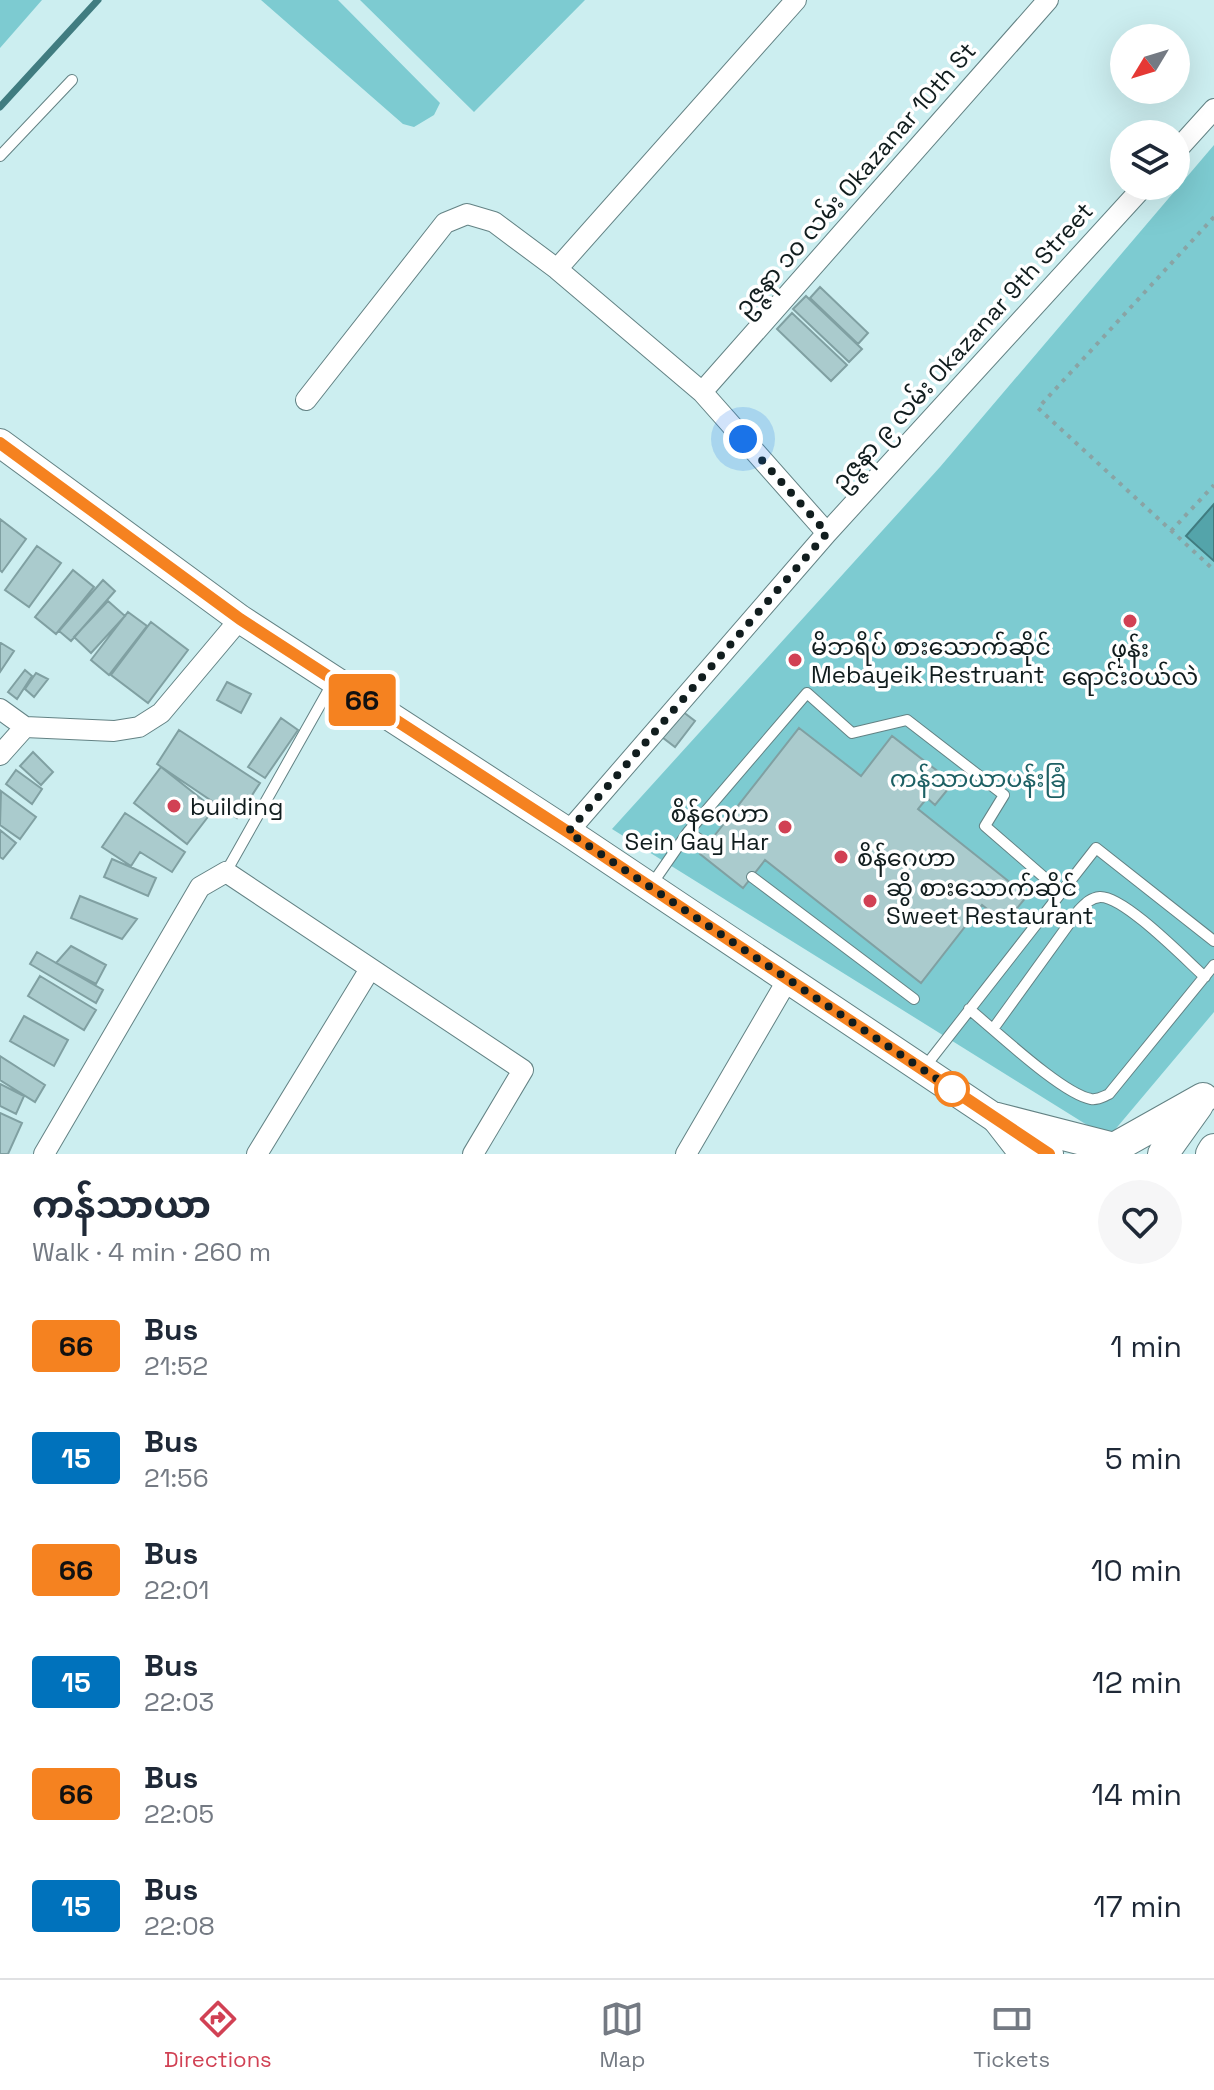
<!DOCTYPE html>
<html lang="en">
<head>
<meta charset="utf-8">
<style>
	body { margin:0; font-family:"Space Grotesk","Noto Sans Myanmar",sans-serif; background:#f6f6f7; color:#1f2937; height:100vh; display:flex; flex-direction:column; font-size:30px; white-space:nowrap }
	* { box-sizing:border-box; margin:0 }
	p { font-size:26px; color:#747a83 }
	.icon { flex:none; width:44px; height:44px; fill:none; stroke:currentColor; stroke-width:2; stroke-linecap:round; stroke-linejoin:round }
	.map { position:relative; height:1154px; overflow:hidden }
	.sheet { display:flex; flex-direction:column; background:#fff; flex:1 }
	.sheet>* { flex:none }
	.badge { padding:0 16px; border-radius:6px; font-size:28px; line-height:52px }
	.needle { width:52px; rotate:232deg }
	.tools { position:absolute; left:1110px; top:24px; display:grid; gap:16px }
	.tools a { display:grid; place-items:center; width:80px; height:80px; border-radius:50%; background:#fff; box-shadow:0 8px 32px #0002; font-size:40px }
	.you { position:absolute; width:40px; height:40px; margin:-20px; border:6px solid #fff; border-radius:50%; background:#1a73e8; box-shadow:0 0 0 12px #1a73e833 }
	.map>.badge { position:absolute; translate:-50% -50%; box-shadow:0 0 0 4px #fff }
	.round { display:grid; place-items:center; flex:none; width:84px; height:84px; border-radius:42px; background:#f6f6f7 }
	.headline { display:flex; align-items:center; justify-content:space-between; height:136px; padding:0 32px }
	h1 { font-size:38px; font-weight:700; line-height:60px }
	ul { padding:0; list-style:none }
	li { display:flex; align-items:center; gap:24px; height:112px; padding:0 32px }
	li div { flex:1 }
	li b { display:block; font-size:30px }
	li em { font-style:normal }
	li .badge { min-width:88px; font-weight:700; text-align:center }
	.tabs { display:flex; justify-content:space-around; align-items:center; height:112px; border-top:2px solid #e0e1e3; background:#fff; font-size:22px; color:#747a83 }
	.tabs a { display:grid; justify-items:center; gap:4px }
	.tabs .active { color:#d14154 }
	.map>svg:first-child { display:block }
	.green { fill:#7dcbd1 }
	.water { fill:#54a4aa; stroke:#407c80; stroke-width:2 }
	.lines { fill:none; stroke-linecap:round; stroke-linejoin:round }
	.stream { stroke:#407c80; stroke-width:7 }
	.building { fill:#aacbcd; stroke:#80a0a2; stroke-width:2 }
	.service-casing { stroke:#638284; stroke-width:12 }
	.minor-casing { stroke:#638284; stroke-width:22 }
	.secondary-casing { stroke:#638284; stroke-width:30 }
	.primary-casing { stroke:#638284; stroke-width:32 }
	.path { stroke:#89a4a5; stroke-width:4; stroke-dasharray:4 6; stroke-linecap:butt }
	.service { stroke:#fff; stroke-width:10 }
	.minor { stroke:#fff; stroke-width:20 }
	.secondary { stroke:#fff; stroke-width:28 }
	.primary { stroke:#fff; stroke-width:30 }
	.line-casing { stroke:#fff; stroke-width:18 }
	.line { stroke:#f58220; stroke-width:12 }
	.walk { stroke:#111d1e; stroke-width:8; stroke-dasharray:0 14.4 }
	.poi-dot { fill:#d14154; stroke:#fff; stroke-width:3 }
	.stop-dot { fill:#fff; stroke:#f58220; stroke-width:4 }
	.labels { text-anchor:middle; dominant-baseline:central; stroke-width:7; stroke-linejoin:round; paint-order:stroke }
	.street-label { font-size:24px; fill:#111d1e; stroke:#fff }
	.poi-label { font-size:24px; fill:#111d1e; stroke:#fff; text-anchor:start }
	.park-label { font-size:24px; fill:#1d6064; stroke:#fff }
</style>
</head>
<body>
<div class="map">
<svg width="1214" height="1154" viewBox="0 0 1214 1154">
	<rect width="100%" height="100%" fill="#cceef0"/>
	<path class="green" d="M0 0H42L0 48Z
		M261 0H338L440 103 434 115 414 127 403 124Z
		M360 0H585L474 112Z
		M1214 145V1012L1108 1138 612 829 940 467Z"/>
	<path class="water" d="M1214 504V561L1186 536Z"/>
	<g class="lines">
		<path class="stream" d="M0 107 98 0"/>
	</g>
	<path class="building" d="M820 287 868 333 858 344 810 298Z
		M806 296 862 349 849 362 793 309Z
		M792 313 847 365 831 381 777 329Z
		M0 519 26 539 2 572 0 570Z
		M37 546 61 563 29 607 5 590Z
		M73 570 94 587 56 634 35 617Z
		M103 580 115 591 71 641 59 631Z
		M108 601 125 616 91 653 74 637Z
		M128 612 147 626 109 675 91 660Z
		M151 622 188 650 148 703 111 675Z
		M1 643 14 651 0 672V643Z
		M25 670 32 676 17 699 8 692Z
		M36 673 48 679 34 697 25 689Z
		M227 682 251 694 241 713 217 700Z
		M678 708 695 721 675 747 658 734Z
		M281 718 298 730 265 778 248 767Z
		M799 728 861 776 892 736 953 783 935 805 927 798 918 809 1027 896 1005 923 982 905 921 983 765 860 743 888 700 854Z
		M179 730 260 783 237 818 157 764Z
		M33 752 53 772 41 785 20 766Z
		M161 767 214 809 187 844 134 803Z
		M16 770 42 789 32 804 6 784Z
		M1 791 36 817 20 839 0 825Z
		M125 813 185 852 172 872 140 852 131 866 102 847Z
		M0 830 16 843 3 859 0 857Z
		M112 859 156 878 148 896 104 877Z
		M80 896 137 919 122 939 71 918Z
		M71 946 106 965 96 984 56 963Z
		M37 952 103 990 96 1003 30 964Z
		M40 976 96 1010 84 1030 28 996Z
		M24 1016 68 1040 54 1066 10 1041Z
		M0 1056 45 1085 35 1102 0 1080Z
		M0 1084 24 1096 16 1114 0 1106Z
		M0 1113 22 1123 8 1154H0Z"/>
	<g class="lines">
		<defs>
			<path id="service" d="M0 156 72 80
				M688 832 708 845
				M226 872 333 682
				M752 877 914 999
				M652 884 688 832 807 693 852 733 907 720 1004 795 985 826 1061 892
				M969 1009C995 1030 1062 1094 1091 1099 1099 1100 1102 1097 1109 1094L1214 965
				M993 1029 1079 910C1085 904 1090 898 1100 897 1124 896 1185 959 1205 977
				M924 1068 1096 848 1214 941"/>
			<path id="minor" d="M1176 151 1214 109
				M557 269 796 0
				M702 392 1048 0
				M306 400 445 223 467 214 494 222 557 269 702 392 827 533
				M0 709 25 727 114 731 139 727 161 713 240 619
				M0 755 25 727
				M568 832 827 533 1144 186
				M44 1154 200 887 226 872 523 1070 473 1154
				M257 1154 370 969
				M686 1154 788 979"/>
			<path id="secondary" d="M0 443 240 619 568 832 1049 1154"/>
			<path id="primary" d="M997 1118 1114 1148 1203 1098
				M997 1118 1025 1154
				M1163 1154 1198 1105
				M1211 1154 1214 1149"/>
		</defs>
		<use href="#service" class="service-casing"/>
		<use href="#minor" class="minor-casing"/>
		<use href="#secondary" class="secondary-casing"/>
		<use href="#primary" class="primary-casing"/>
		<path class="path" d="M1214 217 1038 408 1214 570
			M1171 531 1214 485"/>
		<use href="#service" class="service"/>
		<use href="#minor" class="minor"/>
		<use href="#secondary" class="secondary"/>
		<use href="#primary" class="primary"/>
	</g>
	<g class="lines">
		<defs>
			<path id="line" d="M0 443 240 619 568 832 1049 1154"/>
		</defs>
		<use href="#line" class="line-casing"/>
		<use href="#line" class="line"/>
		<path class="walk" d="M743 439 827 533 568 832 952 1089"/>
	</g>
	<g class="poi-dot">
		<circle cx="1130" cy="621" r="8"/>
		<circle cx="795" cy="660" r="8"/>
		<circle cx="174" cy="806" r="8"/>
		<circle cx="785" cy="827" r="8"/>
		<circle cx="841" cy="857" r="8"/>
		<circle cx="870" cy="901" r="8"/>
	</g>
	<circle class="stop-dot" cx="952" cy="1089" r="16"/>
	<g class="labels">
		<g class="street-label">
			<text transform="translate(855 179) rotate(-49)">ဥဇ္ဇနာ ၁၀ လမ်း Okazanar 10th St</text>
			<text transform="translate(962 346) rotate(-48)">ဥဇ္ဇနာ ၉ လမ်း Okazanar 9th Street</text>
		</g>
		<g class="poi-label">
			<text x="811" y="646">မိဘရိပ် စားသောက်ဆိုင်<tspan x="811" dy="28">Mebayeik Restruant</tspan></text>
			<text x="1130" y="648" text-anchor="middle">ဖုန်း<tspan x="1130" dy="28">ရောင်းဝယ်လဲ</tspan></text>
			<text x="190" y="806">building</text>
			<text x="769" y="813" text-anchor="end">စိန်ဂေဟာ<tspan x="769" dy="28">Sein Gay Har</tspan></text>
			<text x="857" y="857">စိန်ဂေဟာ</text>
			<text x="886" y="887">ဆွိ စားသောက်ဆိုင်<tspan x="886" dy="28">Sweet Restaurant</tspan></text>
		</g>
		<g class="park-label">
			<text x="978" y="778">ကန်သာယာပန်းခြံ</text>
		</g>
	</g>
</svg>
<div class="tools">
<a><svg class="needle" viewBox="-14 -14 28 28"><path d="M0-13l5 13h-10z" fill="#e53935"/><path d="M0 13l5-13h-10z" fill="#747a83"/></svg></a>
<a><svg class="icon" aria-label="layers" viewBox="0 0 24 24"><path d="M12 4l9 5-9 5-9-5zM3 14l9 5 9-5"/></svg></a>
</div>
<div class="you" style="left:743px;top:439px"></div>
<b class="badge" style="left:362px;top:700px;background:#f58220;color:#111">66</b>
</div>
<section class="sheet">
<div class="headline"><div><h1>ကန်သာယာ</h1><p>Walk · 4 min · 260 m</p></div><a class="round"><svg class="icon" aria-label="heart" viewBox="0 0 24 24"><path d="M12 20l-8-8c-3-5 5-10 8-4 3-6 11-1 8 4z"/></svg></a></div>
<ul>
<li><span class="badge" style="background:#f58220;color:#111">66</span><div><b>Bus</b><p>21:52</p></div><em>1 min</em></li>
<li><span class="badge" style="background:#0072bc;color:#fff">15</span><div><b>Bus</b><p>21:56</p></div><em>5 min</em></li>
<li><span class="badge" style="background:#f58220;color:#111">66</span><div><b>Bus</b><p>22:01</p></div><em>10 min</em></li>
<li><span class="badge" style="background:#0072bc;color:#fff">15</span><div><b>Bus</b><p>22:03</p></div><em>12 min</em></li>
<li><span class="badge" style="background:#f58220;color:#111">66</span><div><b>Bus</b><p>22:05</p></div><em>14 min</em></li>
<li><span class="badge" style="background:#0072bc;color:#fff">15</span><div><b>Bus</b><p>22:08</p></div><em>17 min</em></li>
</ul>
</section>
<nav class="tabs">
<a class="active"><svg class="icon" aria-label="directions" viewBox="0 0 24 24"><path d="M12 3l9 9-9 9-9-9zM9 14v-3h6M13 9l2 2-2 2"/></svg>Directions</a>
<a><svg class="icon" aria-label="map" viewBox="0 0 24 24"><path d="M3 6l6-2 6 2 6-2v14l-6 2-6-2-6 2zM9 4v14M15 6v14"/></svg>Map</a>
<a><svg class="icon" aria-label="tickets" viewBox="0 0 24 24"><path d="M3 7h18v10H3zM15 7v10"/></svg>Tickets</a>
</nav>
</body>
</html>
